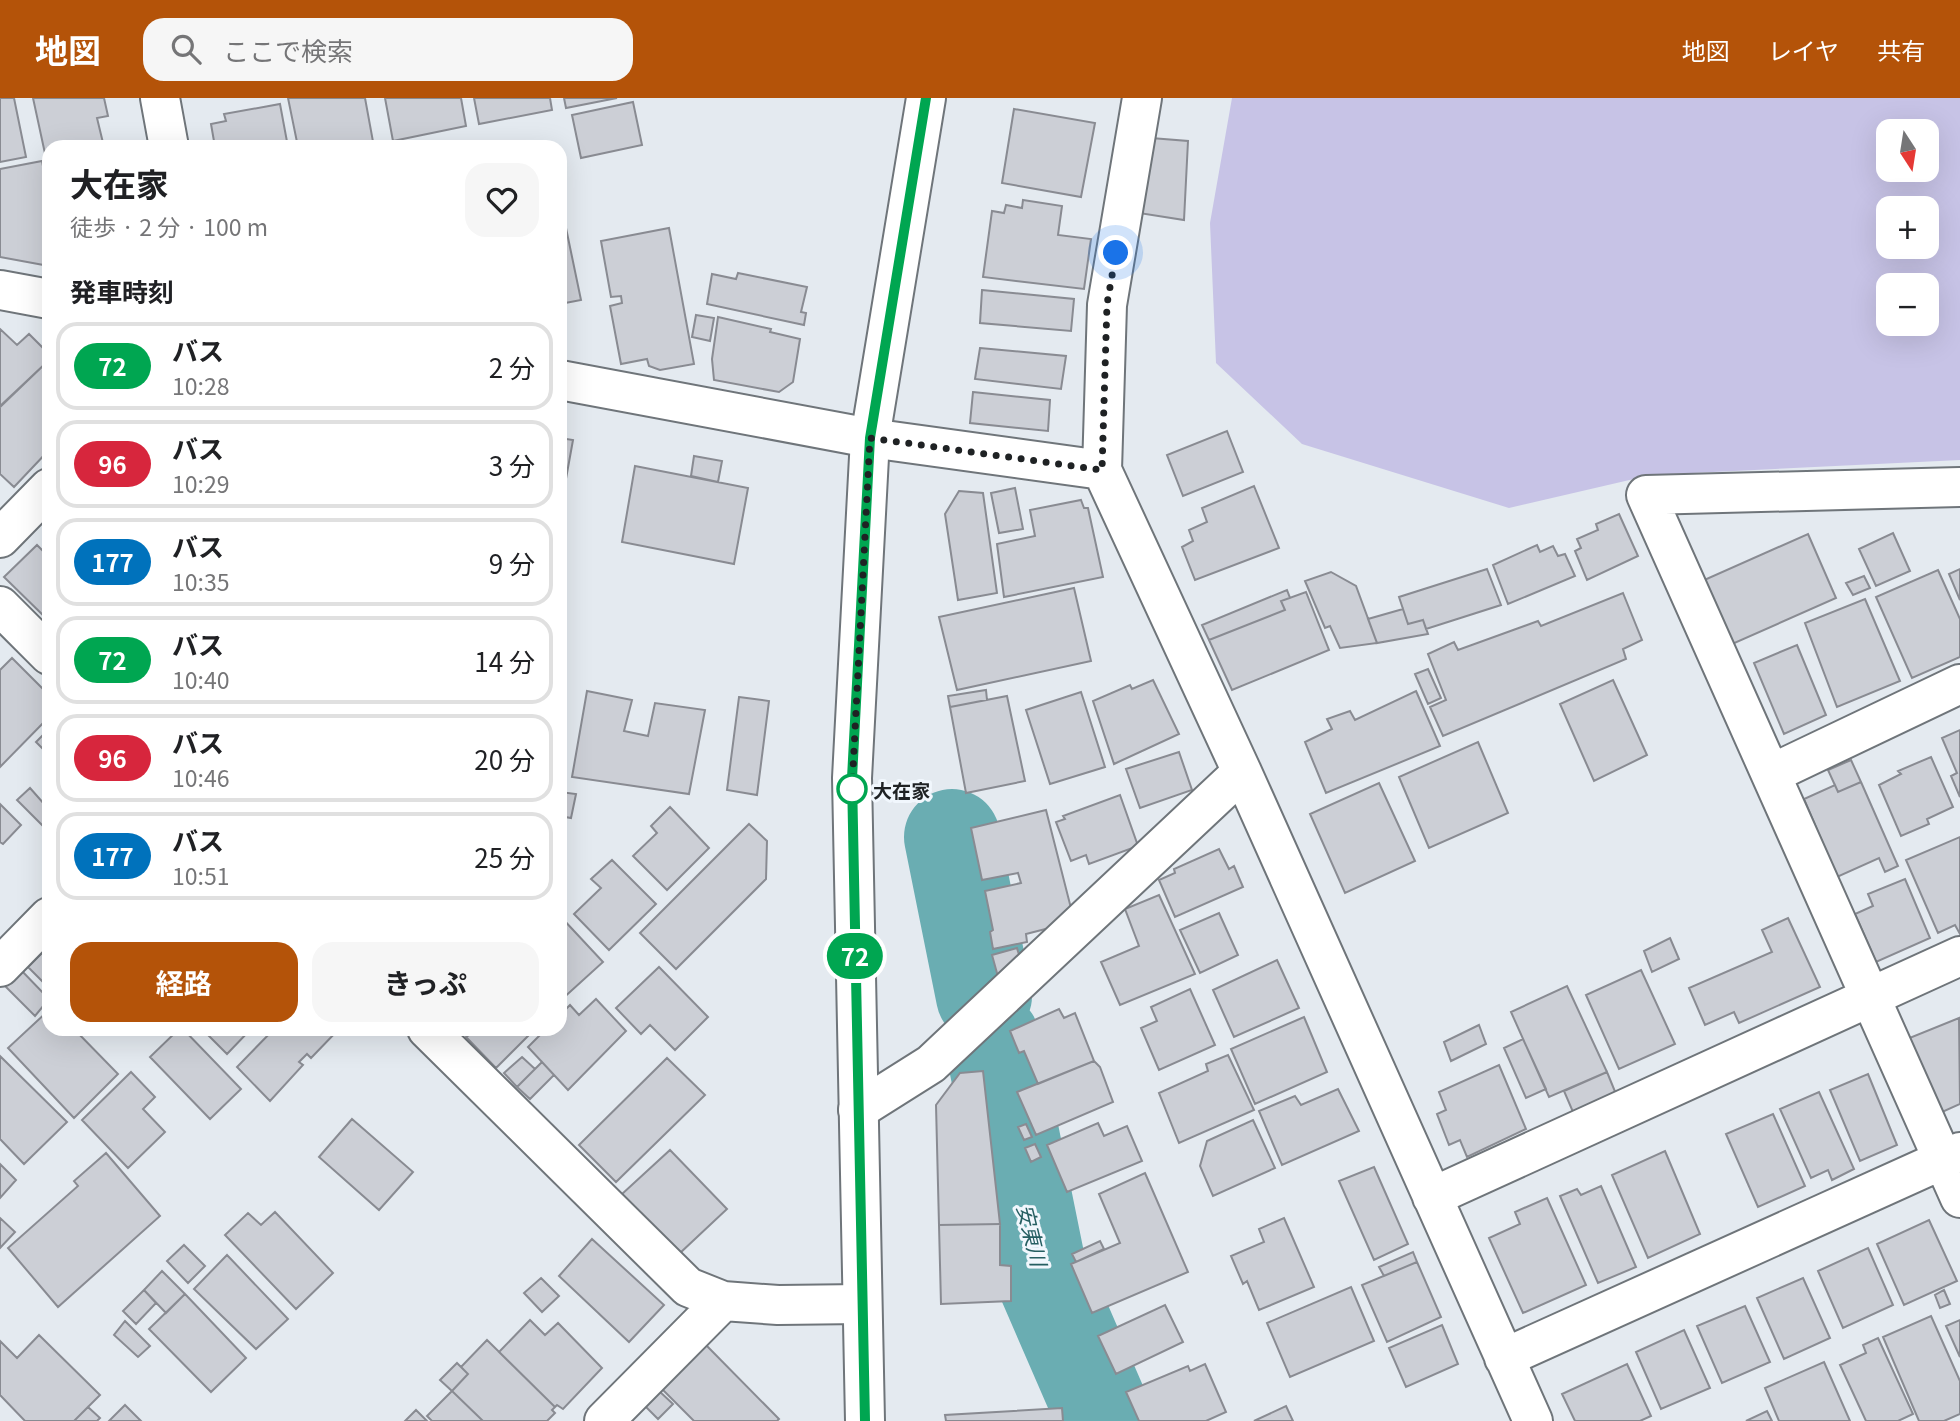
<!DOCTYPE html>
<html lang="ja">
<head>
<meta charset="utf-8">
<style>
	body { margin:0; font-family:Georgia,"Noto Sans JP",serif; background:#f6f6f6; color:#202124; height:100vh; display:flex; flex-direction:column; font-size:26px; white-space:nowrap }
	* { box-sizing:border-box; margin:0 }
	p { font-size:23px; color:#757577 }
	.icon { flex:none; width:38px; height:38px; fill:none; stroke:currentColor; stroke-width:2; stroke-linecap:round; stroke-linejoin:round }
	.map { position:relative; flex:1; overflow:hidden }
	.sheet { position:absolute; left:42px; top:42px; width:525px; height:896px; display:flex; flex-direction:column; background:#fff; border-radius:21px; box-shadow:0 7px 28px #0002 }
	.sheet>* { flex:none }
	.badge { padding:0 14px; border-radius:23px; font-size:24px; line-height:46px }
	.needle { width:46px; rotate:168deg }
	.fabs { position:absolute; left:1876px; top:21px; display:grid; gap:14px }
	.fabs a { display:grid; place-items:center; width:63px; height:63px; border-radius:14px; background:#fff; box-shadow:0 7px 28px #0002; font-size:35px }
	.you { position:absolute; width:35px; height:35px; margin:-18px; border:5px solid #fff; border-radius:50%; background:#1a73e8; box-shadow:0 0 0 10px #1a73e833 }
	.map>.badge { position:absolute; translate:-50% -50%; box-shadow:0 0 0 4px #fff }
	h2 { padding:0 28px; font-size:26px; line-height:63px }
	.round { display:grid; place-items:center; flex:none; width:74px; height:74px; border-radius:21px; background:#f6f6f6 }
	.head { display:flex; align-items:center; justify-content:space-between; height:119px; padding:0 28px }
	h1 { font-size:33px; font-weight:700; line-height:52px }
	.primary-button { display:flex; gap:14px; margin-top:auto; padding:14px 28px }
	.primary-button a { flex:1; height:80px; border-radius:21px; background:#b45309; color:#fff; font-size:28px; font-weight:700; line-height:80px; text-align:center }
	.primary-button a+a { background:#f6f6f6; color:#202124 }
	ul { padding:0; list-style:none }
	li { display:flex; align-items:center; gap:21px; height:88px; margin:0 14px 10px; padding:0 14px; border:4px solid #e0e0e0; border-radius:21px }
	li div { flex:1 }
	li b { display:block; font-size:26px }
	li em { font-style:normal }
	li .badge { min-width:77px; font-weight:700; text-align:center }
	header { display:flex; align-items:center; gap:42px; box-sizing:border-box; height:98px; padding:0 35px; background:#b45309; color:#fff }
	header strong { font-size:33px }
	nav { display:flex; gap:38px; margin-inline-start:auto; font-size:24px }
	.search { width:490px; height:63px; background:#f6f6f6; display:flex; align-items:center; gap:18px; box-sizing:border-box; padding:0 24px; border-radius:21px; color:#757577; font-size:26px }
	.map>svg:first-child { display:block }
	.green { fill:#c7c3e6; fill-rule:evenodd }
	.lines { fill:none; stroke-linecap:round; stroke-linejoin:round }
	.river { stroke:#6aadb2; stroke-width:96 }
	.building { fill:#cccfd6; stroke:#898b92; stroke-width:2 }
	.minor-casing { stroke:#6f757a; stroke-width:42 }
	.tertiary-casing { stroke:#6f757a; stroke-width:42 }
	.minor { stroke:#fff; stroke-width:38 }
	.tertiary { stroke:#fff; stroke-width:38 }
	.line-casing { stroke:#fff; stroke-width:16 }
	.line { stroke:#00a651; stroke-width:10 }
	.walk { stroke:#1f2224; stroke-width:7; stroke-dasharray:0 12.6 }
	.stop-dot { fill:#fff; stroke:#00a651; stroke-width:3.5 }
	.labels { text-anchor:middle; dominant-baseline:central; stroke-width:6; stroke-linejoin:round; paint-order:stroke }
	.stop-label { font-size:19px; font-weight:bold; fill:#1f2224; stroke:#f1f7fd; text-anchor:start }
	.water-label { font-size:21px; font-style:italic; fill:#265f62; stroke:#f1f7fd }
</style>
</head>
<body>
<header>
<strong>地図</strong>
<div class="search"><svg class="icon" aria-label="search" viewBox="0 0 24 24"><circle cx="10" cy="10" r="6"/><path d="M15 15l6 6"/></svg>ここで検索</div>
<nav><a>地図</a><a>レイヤ</a><a>共有</a></nav>
</header>
<div class="map">
<svg width="1960" height="1323" viewBox="0 0 1960 1323">
	<rect width="100%" height="100%" fill="#e4eaf0"/>
	<path class="green" d="M1232 0H1960V362L1651 377 1509 410 1302 346 1216 265 1210 125ZM1888 33H1927V72H1888ZM1888 110H1927V149H1888ZM1888 187H1927V226H1888Z"/>
	<g class="lines">
		<path class="river" d="M952 739 984 898
			M992 942 1037 1164 1106 1323"/>
	</g>
	<path class="building" d="M0 0H14L26 59 0 64Z
		M33 0H104L108 18 97 20 104 49H49V74Z
		M288 0H365L374 49H298Z
		M385 0H461L466 28 393 43Z
		M474 0H550L552 12 479 26Z
		M564 0H617L566 10Z
		M633 4 642 47 581 60 572 17Z
		M280 6 288 49H215L211 26 226 23 224 16Z
		M1014 11 1095 25 1081 99 1002 85Z
		M1151 40 1188 43 1184 122 1139 115Z
		M42 63 49 99V168L0 159V71Z
		M1023 102 1062 108 1058 137 1091 141 1084 191 983 179 992 113 1004 115 1006 107 1022 110Z
		M561 106 581 202 560 206V107Z
		M669 130 694 266 660 272 649 268 647 261 621 266 610 208 622 205 621 198 611 199 601 143Z
		M738 175 807 189 801 214 806 215 804 227 707 206 712 176 736 181Z
		M982 192 1074 201 1071 233 980 225Z
		M696 217 714 220 710 243 692 239Z
		M718 219 771 231 770 234 800 241 793 284 779 294 714 282 712 261Z
		M0 231 17 247 29 236 49 256V262L0 309Z
		M980 250 1066 258 1061 291 975 281Z
		M49 262V352L14 389 0 376V308Z
		M973 294 1050 302 1048 333 970 325Z
		M1227 333 1243 374 1183 398 1167 357Z
		M560 340 573 342 560 414Z
		M694 358 722 363 718 384 691 378Z
		M635 368 748 390 734 466 622 444Z
		M1254 388 1279 450 1195 482 1182 449 1193 443 1189 432 1207 424 1202 410Z
		M1015 390 1023 431 999 435 991 395Z
		M959 393 983 395 997 495 958 502 945 416Z
		M1081 402 1084 410H1088L1103 479 1004 499 997 446 1035 438 1030 412Z
		M1619 416 1638 458 1587 482 1575 453 1581 450 1577 441 1598 432 1596 426Z
		M1893 435 1910 473 1876 488 1859 451Z
		M1808 436 1836 500 1730 547 1702 483Z
		M37 447 49 459V523L4 479Z
		M1537 447 1540 454 1553 448 1558 458 1565 456 1575 478 1508 506 1493 467Z
		M1487 471 1501 507 1426 531 1423 522 1408 526 1399 499Z
		M1960 471V502L1949 476Z
		M1938 472 1960 521V559L1912 580 1876 499Z
		M1331 474 1356 488 1377 545 1340 550 1330 528 1325 530 1305 483Z
		M1864 478 1870 490 1853 497 1846 485Z
		M1074 490 1091 563 957 592 939 519Z
		M1287 492 1290 500 1281 503 1285 512 1209 542 1202 527Z
		M1306 494 1329 552 1232 592 1209 542 1285 512 1281 503Z
		M1623 495 1642 542 1623 551 1626 561 1443 638 1430 609 1446 602 1428 556 1454 544 1458 552 1538 523 1541 528Z
		M1865 501 1900 583 1837 609 1805 525Z
		M1403 511 1408 526 1423 522 1428 536 1377 545 1368 521Z
		M1797 547 1826 617 1784 636 1754 565Z
		M12 560 49 597V619L0 669V572Z
		M1428 571 1441 600 1428 606 1415 576Z
		M1153 582 1179 636 1114 666 1093 603 1130 587 1132 591Z
		M1613 582 1647 657 1594 683 1560 606Z
		M986 592 987 602 950 609 948 598Z
		M587 593 632 602 624 633 648 638 655 605 705 612 689 696 572 679Z
		M1416 593 1440 648 1326 695 1305 644 1332 631 1327 621 1350 613 1355 622Z
		M1081 594 1105 669 1050 686 1026 612Z
		M1007 598 1025 683 966 695 950 609Z
		M739 599 769 603 757 697 727 692Z
		M49 631V657L36 644Z
		M1960 632V699L1951 678 1957 675 1942 640Z
		M1478 644 1508 715 1429 750 1399 679Z
		M1179 654 1192 692 1140 710 1126 671Z
		M1931 659 1953 709 1927 721 1929 726 1901 738 1879 687 1901 676 1898 673Z
		M1851 662 1861 684 1838 694 1828 672Z
		M1861 684 1898 768 1885 774 1879 760 1837 779 1804 701 1835 687 1838 694Z
		M1379 685 1415 763 1345 795 1310 716Z
		M30 690 45 707 49 703V734L17 702Z
		M560 694 576 696 571 720 565 719 560 748Z
		M1120 697 1138 748 1089 766 1086 757 1071 763 1056 724 1065 721 1063 718Z
		M0 706 21 727 3 746 0 744Z
		M670 709 709 750 667 792 633 758 657 735 651 728Z
		M1046 712 1073 818 1061 827 1026 836 1027 844 993 851 990 834 993 832 985 793 1021 785 1018 775 982 782 971 730Z
		M749 726 767 743 766 781 676 871 640 835Z
		M1960 739V836L1955 827 1938 835 1906 762Z
		M1219 751 1229 771 1234 768 1243 789 1175 819 1159 782 1175 775 1174 771Z
		M612 762 656 806 609 852 574 816 601 790 591 781Z
		M1905 781 1930 840 1876 864 1855 816 1873 808 1868 796Z
		M1159 797 1195 876 1120 907 1101 864 1139 848 1125 811Z
		M1219 815 1238 857 1200 875 1180 832Z
		M561 819 603 864 560 903V820Z
		M1788 820 1820 889 1739 925 1734 914 1705 927 1689 890 1772 854 1762 832Z
		M1670 840 1679 861 1652 874 1644 853Z
		M1017 850 1022 867 1000 886 992 857Z
		M45 852 49 857V890L28 869Z
		M1277 862 1299 910 1234 939 1213 892Z
		M659 869 708 919 675 952 650 927 641 936 616 910Z
		M20 871 49 901 35 918 4 887Z
		M1641 872 1675 946 1619 971 1586 897Z
		M1567 888 1607 974 1549 999 1511 914Z
		M1190 891 1215 947 1159 972 1141 930 1157 923 1151 909Z
		M596 901 626 933 568 992 528 949 546 931H560V917L570 907 579 917Z
		M1059 911 1064 920 1075 915 1094 963 1038 986 1024 953 1019 955 1010 933Z
		M49 912V931H74L118 976 74 1020 8 950Z
		M1304 919 1327 974 1255 1006 1231 951Z
		M1959 920 1960 1006 1940 1015 1907 941Z
		M1479 927 1486 946 1451 963 1444 944Z
		M179 931H183L241 991 210 1021 150 959Z
		M202 931H251L227 956Z
		M274 931H339L311 960 307 956 299 964 303 967 270 1003 237 969Z
		M466 931H535L496 970 466 939 471 936Z
		M1523 941 1546 991 1526 1000 1504 950Z
		M1228 957 1254 1012 1179 1045 1159 995 1208 973 1206 966Z
		M0 958 67 1024 24 1066 0 1041Z
		M522 959 535 971 517 989 504 975Z
		M667 960 705 997 616 1084 579 1047Z
		M1094 963 1100 969 1113 1004 1036 1037 1017 994Z
		M542 964 554 977 530 1001 517 989Z
		M1499 967 1526 1031 1467 1059 1460 1042 1449 1047 1437 1016 1446 1012 1439 994Z
		M983 973 1000 1126 939 1127 936 1007 960 975Z
		M131 974 155 999 143 1011 165 1034 128 1070 82 1022Z
		M1607 974 1616 996 1573 1014 1564 993Z
		M1868 976 1897 1047 1860 1063 1830 992Z
		M1338 991 1359 1033 1282 1067 1259 1013 1295 998 1301 1007Z
		M1819 994 1854 1071 1832 1082 1828 1072 1811 1080 1780 1011Z
		M1773 1016 1805 1088 1758 1109 1726 1036Z
		M352 1021 413 1074 379 1112 319 1059Z
		M1253 1022 1275 1070 1213 1098 1200 1068 1207 1043Z
		M1098 1025 1104 1038 1127 1028 1142 1063 1067 1094 1047 1047Z
		M1026 1026 1032 1039 1024 1042 1018 1029Z
		M1035 1046 1041 1059 1031 1064 1025 1050Z
		M670 1052 727 1111 680 1155 622 1096Z
		M1665 1053 1700 1136 1648 1160 1612 1077Z
		M106 1055 160 1118 58 1209 8 1150 78 1088 74 1083Z
		M0 1066 16 1082 0 1100Z
		M1374 1069 1408 1146 1374 1162 1339 1083Z
		M1145 1075 1188 1174 1092 1215 1071 1166 1120 1145 1099 1096Z
		M1601 1088 1636 1169 1598 1185 1560 1098 1577 1091 1581 1097Z
		M1547 1100 1586 1187 1523 1215 1489 1140 1520 1126 1515 1114Z
		M275 1114 333 1175 296 1211 225 1137 248 1115 261 1127Z
		M0 1120 15 1134 0 1150Z
		M1284 1120 1314 1189 1259 1212 1247 1183 1243 1186 1231 1158 1264 1144 1259 1131Z
		M1929 1122 1957 1183 1904 1207 1877 1146Z
		M1000 1126V1167L1011 1168V1203L941 1206 939 1127Z
		M592 1141 664 1207 629 1244 559 1178Z
		M1100 1143 1104 1151 1076 1164 1072 1156Z
		M184 1147 205 1168 188 1185 167 1163Z
		M1868 1150 1893 1207 1843 1230 1818 1173Z
		M1413 1154 1417 1164 1384 1178 1379 1169Z
		M227 1157 288 1221 256 1251 194 1191Z
		M1417 1164 1441 1219 1387 1244 1362 1187Z
		M162 1173 185 1196 166 1215 144 1192Z
		M541 1180 559 1198 542 1214 524 1195Z
		M1803 1180 1830 1240 1784 1261 1757 1200Z
		M1351 1189 1374 1243 1290 1279 1267 1225Z
		M144 1192 156 1205 136 1226 123 1213Z
		M1944 1192 1950 1206 1940 1210 1935 1197Z
		M185 1196 246 1260 211 1294 149 1231Z
		M1165 1207 1183 1244 1116 1276 1098 1238Z
		M1745 1208 1770 1264 1722 1285 1697 1228Z
		M1931 1218 1960 1283V1316L1944 1323H1919L1883 1239Z
		M530 1222 545 1237 558 1225 602 1270 563 1311 557 1307 555 1309 499 1254Z
		M1960 1222V1259L1946 1228Z
		M125 1223 150 1248 138 1259 114 1237Z
		M1442 1227 1458 1266 1406 1289 1389 1250Z
		M1684 1232 1710 1290 1661 1311 1636 1254Z
		M39 1237 100 1297 74 1323H25L0 1297V1243L17 1260Z
		M1878 1240 1913 1316 1898 1323H1866L1840 1267 1866 1255 1863 1247Z
		M487 1242 555 1309 552 1312 555 1315 547 1323H483L452 1293 468 1276 461 1269Z
		M704 1245 779 1321 777 1323H694L660 1289Z
		M1824 1264 1850 1323H1779L1765 1290Z
		M457 1265 468 1276 452 1293 440 1282Z
		M1205 1266 1226 1314 1206 1323H1139L1126 1294 1188 1268 1190 1273Z
		M1627 1266 1651 1318 1640 1323H1575L1562 1296Z
		M658 1292 673 1306 658 1321 644 1307Z
		M452 1293 483 1323H432L427 1318Z
		M125 1307 141 1323H109Z
		M1286 1308 1293 1323H1254Z
		M88 1309 100 1320 97 1323H74Z
		M1062 1310 1063 1323H946L945 1317Z
		M416 1312 427 1323H405Z
		M1767 1313 1772 1323H1746Z"/>
	<g class="lines">
		<defs>
			<path id="minor" d="M160 0 169 49
				M1142 0 1107 207 1102 372 1242 674 1533 1323
				M0 192 49 201
				M560 282 870 340 1102 372
				M1960 389 1646 397 1960 1100
				M0 440 49 390
				M0 508 49 557
				M1771 676 1960 586
				M0 869 49 819
				M427 931 688 1189 723 1203 778 1207 862 1206
				M858 1012 931 966 1242 674
				M1432 1099 1960 858
				M1504 1260 1960 1054
				M604 1323 723 1203"/>
			<path id="tertiary" d="M865 1323 852 680 870 340 926 0"/>
		</defs>
		<use href="#minor" class="minor-casing"/>
		<use href="#tertiary" class="tertiary-casing"/>
		<use href="#minor" class="minor"/>
		<use href="#tertiary" class="tertiary"/>
	</g>
	<g class="lines">
		<defs>
			<path id="line" d="M865 1323 852 680 870 340 926 0"/>
		</defs>
		<use href="#line" class="line-casing"/>
		<use href="#line" class="line"/>
		<path class="walk" d="M852 691 870 340 1102 372 1107 206 1116 155"/>
	</g>
	<circle class="stop-dot" cx="852" cy="691" r="14"/>
	<g class="labels">
		<g class="stop-label">
			<text x="873" y="691">大在家</text>
		</g>
		<g class="water-label">
			<text transform="translate(1033 1137) rotate(76)">安東川</text>
		</g>
	</g>
</svg>
<div class="fabs">
<a><svg class="needle" viewBox="-14 -14 28 28"><path d="M0-13l5 13h-10z" fill="#e53935"/><path d="M0 13l5-13h-10z" fill="#757577"/></svg></a>
<a>+</a>
<a>−</a>
</div>
<div class="you" style="left:1116px;top:155px"></div>
<b class="badge" style="left:855px;top:858px;background:#00a651;color:#fff">72</b>
<section class="sheet">
<div class="head"><div><h1>大在家</h1><p>徒歩 · 2 分 · 100 m</p></div><a class="round"><svg class="icon" aria-label="heart" viewBox="0 0 24 24"><path d="M12 20l-8-8c-3-5 5-10 8-4 3-6 11-1 8 4z"/></svg></a></div>
<h2>発車時刻</h2>
<ul>
<li><span class="badge" style="background:#00a651;color:#fff">72</span><div><b>バス</b><p>10:28</p></div><em>2 分</em></li>
<li><span class="badge" style="background:#d7263d;color:#fff">96</span><div><b>バス</b><p>10:29</p></div><em>3 分</em></li>
<li><span class="badge" style="background:#0072bc;color:#fff">177</span><div><b>バス</b><p>10:35</p></div><em>9 分</em></li>
<li><span class="badge" style="background:#00a651;color:#fff">72</span><div><b>バス</b><p>10:40</p></div><em>14 分</em></li>
<li><span class="badge" style="background:#d7263d;color:#fff">96</span><div><b>バス</b><p>10:46</p></div><em>20 分</em></li>
<li><span class="badge" style="background:#0072bc;color:#fff">177</span><div><b>バス</b><p>10:51</p></div><em>25 分</em></li>
</ul>
<div class="primary-button"><a>経路</a><a>きっぷ</a></div>
</section>
</div>
</body>
</html>
